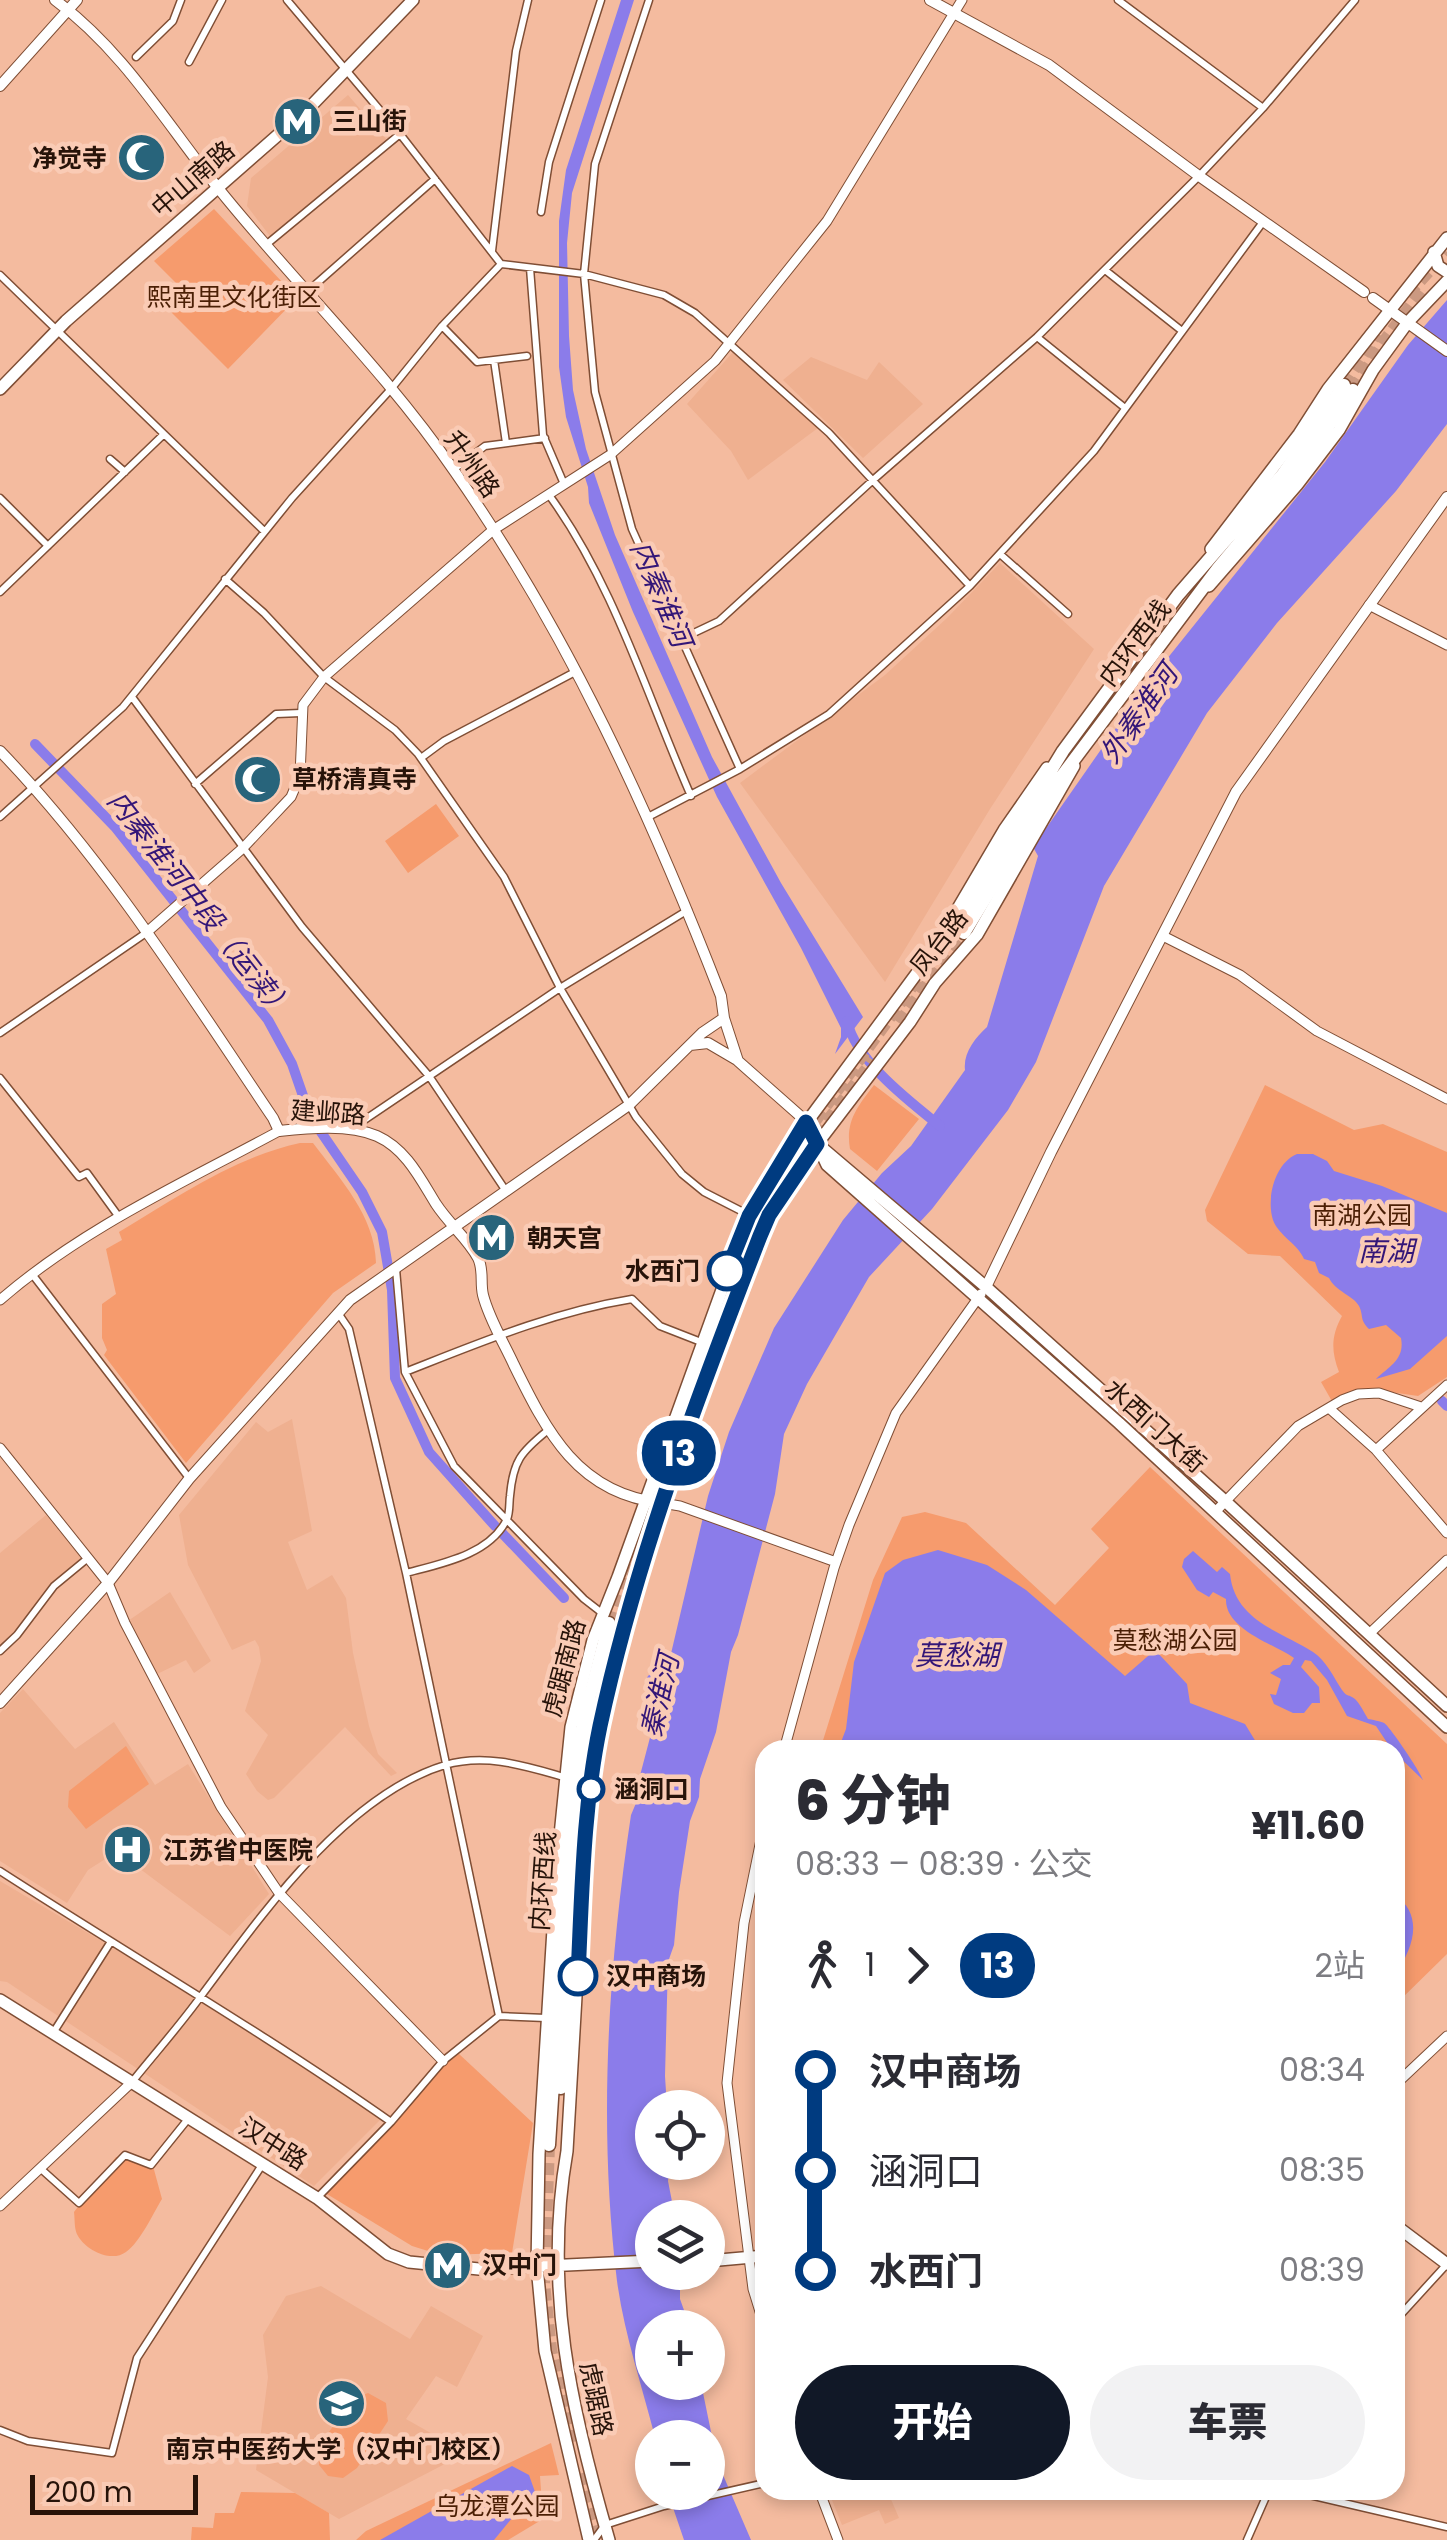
<!DOCTYPE html>
<html lang="zh">
<head>
<meta charset="utf-8">
<style>
	body { margin:0; font-family:Poppins,"Noto Sans SC",sans-serif; background:#f2f2f3; color:#2b2b33; height:100vh; display:flex; flex-direction:column; font-size:38px; white-space:nowrap }
	* { box-sizing:border-box; margin:0 }
	p { font-size:32px; color:#7c7c81 }
	.icon { flex:none; width:55px; height:55px; fill:none; stroke:currentColor; stroke-width:2; stroke-linecap:round; stroke-linejoin:round }
	.map { position:relative; flex:1; overflow:hidden }
	.side { position:absolute; left:755px; top:1740px; width:650px; height:760px; display:flex; flex-direction:column; background:#fff; border-radius:30px; box-shadow:0 5px 15px #0003 }
	.side>* { flex:none }
	.badge { padding:0 20px; border-radius:32px; font-size:35px; line-height:65px }
	.fabs { position:absolute; left:635px; top:2090px; display:grid; gap:20px }
	.fabs a { display:grid; place-items:center; width:90px; height:90px; border-radius:50%; background:#fff; box-shadow:0 5px 15px #0003; font-size:50px }
	.scale { position:absolute; left:30px; bottom:25px; width:168px; box-sizing:border-box; padding-left:10px; border:5px solid #271309; border-top:0; font-size:28px; line-height:35px; white-space:nowrap; color:#271309; -webkit-text-stroke:8px #facbb5; paint-order:stroke }
	.map>.badge { position:absolute; translate:-50% -50%; box-shadow:0 0 0 5px #fff }
	.legs { display:flex; align-items:center; gap:15px; height:110px; padding:0 40px; font-size:32px }
	.legs p { margin-inline-start:auto }
	.overview { display:flex; align-items:center; justify-content:space-between; height:170px; padding:0 40px }
	h1 { font-size:55px; font-weight:800; line-height:75px }
	.cta { display:flex; gap:20px; margin-top:auto; padding:20px 40px }
	.cta a { flex:1; height:115px; border-radius:60px; background:#111827; color:#fff; font-size:40px; font-weight:800; line-height:115px; text-align:center }
	.cta a+a { background:#f2f2f3; color:#2b2b33 }
	ul { padding:0 40px; list-style:none }
	li { display:flex; align-items:center; gap:35px; height:100px; font-size:38px }
	li i { display:grid; place-items:center; width:15px; height:100%; margin:0 12px; background:currentColor }
	li i::after { content:''; width:25px; height:25px; margin:-12px; border:8px solid; border-radius:50%; background:#fff }
	li p { margin-inline-start:auto }
	li:first-child i { background:linear-gradient(#0000 50%,currentColor 0) }
	li:last-child i { background:linear-gradient(currentColor 50%,#0000 0) }
	.map>svg:first-child { display:block }
	.built { fill:#efb090 }
	.green { fill:#f69b6d }
	.water { fill:#8b7cea }
	.lines { fill:none; stroke-linecap:round; stroke-linejoin:round }
	.river { stroke:#8b7cea; stroke-width:10 }
	.trunk-tunnel { stroke:#cb9981; stroke-width:12; stroke-dasharray:12 6; stroke-linecap:butt }
	.minor-casing { stroke:#7f4e35; stroke-width:9 }
	.tertiary-casing { stroke:#7f4e35; stroke-width:11 }
	.secondary-casing { stroke:#7f4e35; stroke-width:12 }
	.primary-casing { stroke:#7f4e35; stroke-width:14 }
	.trunk-casing { stroke:#7f4e35; stroke-width:15 }
	.minor { stroke:#fff; stroke-width:6 }
	.tertiary { stroke:#fff; stroke-width:9 }
	.secondary { stroke:#fff; stroke-width:10 }
	.primary { stroke:#fff; stroke-width:11 }
	.trunk { stroke:#fff; stroke-width:12 }
	.line-1-casing { stroke:#fff; stroke-width:22 }
	.line-1 { stroke:#003b80; stroke-width:15 }
	.stop-1-dot { fill:#fff; stroke:#003b80; stroke-width:5 }
	.labels { text-anchor:middle; dominant-baseline:central; stroke-width:9; stroke-linejoin:round; paint-order:stroke }
	.poi-label { font-size:25px; font-weight:bold; fill:#271309; stroke:#facbb5; text-anchor:start }
	.street-label { font-size:25px; fill:#271309; stroke:#facbb5 }
	.park-label { font-size:25px; fill:#4b1f05; stroke:#facbb5 }
	.stop-label { font-size:25px; font-weight:bold; fill:#271309; stroke:#facbb5; text-anchor:start }
	.water-label { font-size:28px; font-style:italic; fill:#331678; stroke:#facbb5 }
</style>
</head>
<body>
<div class="map">
<svg width="1447" height="2540" viewBox="0 0 1447 2540">
	<rect width="100%" height="100%" fill="#f4bb9f"/>
	<path class="built" d="M348 95 387 140 270 236 247 206 251 178Z
		M733 352 818 428 748 480 731 451 687 404Z
		M811 357 867 380 879 362 923 404 863 458 783 380Z
		M1000 563 1094 649 990 809 885 982 740 783 885 675 947 618Z
		M292 1419 312 1531 288 1542 307 1590 332 1575 346 1598 353 1653 369 1726 378 1754 397 1773 391 1776 345 1727 274 1798 268 1800 257 1791 246 1774 268 1735 245 1711 261 1661 259 1647 255 1640 232 1650 188 1565 179 1515 256 1422 268 1432Z
		M46 1515 82 1559 0 1651V1553Z
		M170 1592 211 1661 194 1673 186 1660 153 1676 125 1623Z
		M23 1689 75 1749 114 1722 155 1785 188 1764 269 1894 230 1936 120 1854 110 1856 88 1870 67 1903 0 1861V1713Z
		M0 1881 186 1991 381 2119 314 2186 7 1982 0 1981Z
		M321 2286 410 2339 431 2306 483 2336 457 2387 436 2376 406 2419 466 2453 339 2519 256 2470 268 2377 263 2335 286 2296Z
		M828 2490H887L899 2518 885 2524 879 2510 842 2525Z"/>
	<path class="green" d="M214 209 297 298 228 369 172 313 189 296 154 261Z
		M436 804 459 836 408 873 385 841Z
		M874 1085 919 1119 877 1171 850 1149C845 1121 858 1106 874 1085Z
		M1265 1085 1354 1130 1383 1124 1447 1152V1377L1418 1396 1377 1390 1333 1403 1321 1382 1339 1372C1331 1351 1331 1336 1342 1316L1280 1256 1248 1254 1207 1221 1205 1210Z
		M300 1143H313C340 1179 375 1216 376 1263L333 1293 186 1463 104 1355 107 1350 102 1338V1304L116 1294 106 1249 122 1240 119 1232C176 1198 235 1157 300 1143Z
		M1150 1467 1447 1744V1954L1395 2005V1750H820L873 1580 902 1517 925 1512 966 1523 1055 1605 1109 1548 1091 1529Z
		M126 1746 149 1784 86 1829 68 1807 69 1791Z
		M458 2053 533 2123 512 2253 441 2255 412 2246 322 2191 391 2122 443 2061Z
		M132 2156 153 2166 162 2199C152 2215 141 2241 126 2252 111 2263 86 2250 78 2236 74 2230 75 2220 74 2212L116 2157Z
		M368 2393 386 2403 388 2421 357 2468 343 2478 328 2476 319 2465 318 2447 353 2399Z
		M551 2443 559 2475 540 2476 543 2519 508 2540H356L366 2531Z
		M241 2492 295 2493 329 2513 330 2540H191L192 2527 213 2528 215 2513H234Z"/>
	<path class="water" d="M621 0H634L572 193 567 243 569 336 573 390 586 449 615 535 712 757 781 883 863 1017 835 1054 841 1037V1028L801 948 717 797 633 612 589 503 588 487 566 417 559 367V221L566 170Z
		M1447 300V424L1396 491 1277 623 1207 713 1104 886 1036 1062 1008 1110 932 1209 869 1277 807 1384 784 1434 775 1494 738 1635 731 1652 716 1732 700 1779 699 1797 690 1821 679 1892 674 1945 668 1962 665 2076 667 2107 652 2108V2162L670 2163 668 2181 675 2217 652 2218V2272L680 2273V2299L690 2327 652 2328V2382L701 2383 717 2461 751 2540H684L668 2493 708 2492V2438L655 2437C642 2386 624 2333 617 2281 598 2126 608 1968 631 1815L639 1796 637 1787 662 1692 708 1496 729 1432 774 1328 843 1220 882 1173 911 1146 965 1070C963 1053 975 1038 987 1027L1038 856 1033 847 1146 685 1325 462 1408 345Z
		M1297 1154H1313L1327 1161 1334 1171 1382 1186 1447 1213V1336L1410 1369 1376 1379C1390 1366 1405 1359 1401 1338L1386 1325 1369 1329C1359 1319 1364 1316 1359 1306 1354 1296 1335 1291 1329 1278L1319 1273 1315 1262 1304 1259C1298 1244 1279 1236 1273 1220 1266 1198 1275 1163 1297 1154Z
		M938 1550 987 1565 1026 1590 1125 1676 1155 1650 1187 1684 1190 1703 1245 1724 1256 1742 1266 1750H838L846 1729 854 1662 885 1573 903 1560Z
		M1193 1551 1217 1572 1222 1567 1230 1574C1235 1622 1283 1632 1313 1652 1326 1660 1334 1678 1342 1690 1348 1698 1347 1693 1355 1699 1360 1704 1364 1712 1368 1719 1370 1719 1383 1722 1384 1723 1389 1725 1423 1776 1423 1780L1392 1750 1376 1726 1347 1716 1327 1680 1311 1661 1305 1660 1301 1667 1319 1687 1320 1703H1312L1304 1713H1293L1274 1704 1270 1694 1276 1695 1281 1679 1270 1673 1283 1665H1290L1294 1658C1272 1643 1225 1629 1226 1599L1213 1592 1209 1597 1197 1590 1182 1567 1184 1559Z
		M1395 1895C1424 1915 1414 1948 1395 1974Z
		M512 2466 529 2475 540 2506 528 2511 521 2507 494 2540H380Z"/>
	<g class="lines">
		<path class="river" d="M35 744 115 827 268 1020 292 1064 310 1116 362 1192 382 1232 392 1290 395 1378 429 1452 495 1526
			M847 1021C856 1061 909 1101 940 1126
			M1442 1401 1447 1406
			M502 1533 564 1598
			M652 1679 671 1701"/>
		<path class="trunk-tunnel" d="M1408 294 1447 252
			M1344 385 1377 333
			M1353 390 1387 337 1423 289
			M899 1023 964 933
			M805 1135 956 926
			M816 1136 873 1060
			M632 1577 696 1393
			M609 1623 628 1563
			M549 2145 544 2283 551 2349 572 2445
			M579 2474 598 2540"/>
		<defs>
			<path id="minor" d="M287 0 400 134 501 264
				M649 0 595 164 584 274 595 392 632 529 740 769
				M1118 0 1263 108
				M136 57 173 21 181 0
				M189 62 222 0
				M541 212 549 162 601 0
				M267 244 400 134
				M492 251 516 51 528 0
				M501 264 584 274 664 295 695 313 829 433 970 586
				M530 268 543 435 564 484
				M1105 270 1182 331
				M0 275 264 531
				M308 291 435 179
				M442 326 477 362 527 356
				M1037 337 1125 408
				M494 360 506 443
				M110 459 125 472
				M454 469 485 446 545 438
				M549 495C614 584 647 696 691 796
				M0 498 48 546
				M1000 554 1068 614
				M225 579 264 613 324 677 395 730 418 754 504 877 560 988 636 1117 682 1174 704 1192 749 1215
				M0 592 163 435
				M681 639 719 621 873 480 1037 337 1199 176 1263 108 1355 0
				M132 697 302 927 429 1076 506 1191
				M421 758 444 741 575 672
				M195 784 276 714 301 713
				M0 817 123 707 292 498 391 389 442 326 501 264
				M648 817 740 769 829 714 970 586 1094 451 1263 222
				M0 1033 146 933
				M0 1078 79 1177 87 1173 119 1217
				M351 1129 560 988 688 910
				M396 1269 405 1372 454 1466 584 1599 602 1613
				M32 1274 189 1478
				M338 1313 349 1329 406 1573 499 2016
				M405 1372C479 1343 552 1312 632 1299L660 1326 701 1342
				M406 1573C440 1564 490 1555 507 1519 510 1513 509 1502 510 1496 513 1461 521 1452 547 1431
				M0 1651 17 1635 54 1586 88 1558
				M0 1871C130 1955 264 2033 391 2122
				M499 2016 546 2018
				M53 2033 110 1943
				M132 2082C156 2052 182 2023 204 1992 263 1913 346 1795 445 1765 486 1753 525 1766 564 1777
				M41 2169 79 2203 125 2155 151 2165 188 2119
				M317 2198 391 2122 443 2061 499 2016
				M1395 2321 1447 2264
				M0 2430 28 2441 112 2453 137 2358 262 2165
				M1288 2490 1447 2527
				M594 2540 605 2525 664 2506 765 2483
				M1247 2540 1269 2490"/>
			<path id="tertiary" d="M1369 605 1447 645
				M147 932 243 848 291 797 300 776 303 705 324 677 493 530 610 455 715 361 827 221 962 0
				M1163 936 1240 975 1317 1031 1447 1099
				M0 1300C83 1228 183 1183 279 1131
				M1330 1409 1376 1450 1447 1533
				M0 1448 108 1583 125 1623 221 1807 279 1893 443 2061
				M1376 1450 1447 1385
				M662 1503 680 1506 836 1562
				M1215 1512 1298 1426 1342 1400 1358 1394 1379 1393 1421 1407
				M1369 1634 1447 1560
				M784 1750 834 1568 849 1525 896 1413 981 1294
				M765 1820 744 1923 727 2083 753 2289 765 2328
				M1395 2085 1447 2036
				M0 2206 132 2082
				M819 2490 838 2540"/>
			<path id="secondary" d="M55 0C123 50 166 123 218 188 295 284 385 370 455 472 568 633 650 813 721 996L724 1018 738 1061 807 1122 817 1144
				M930 0 1049 65 1199 176 1364 292
				M0 86 77 0
				M1373 298 1447 351
				M0 751C106 861 188 992 273 1118L279 1131C309 1128 349 1124 377 1136 406 1149 420 1178 436 1204 449 1224 468 1239 478 1258 484 1270 480 1283 483 1295 489 1319 504 1343 514 1365 547 1432 578 1494 662 1503
				M690 1045 708 1043 737 1060
				M986 1287 1051 1152 1236 792 1447 497
				M0 1703 108 1583 189 1479 350 1300 629 1105 702 1033 724 1018"/>
			<path id="primary" d="M1434 252 1438 266 1447 272
				M0 389 66 321 311 106 413 0
				M1211 549 1299 434 1328 389 1447 238
				M1209 586 1297 485 1339 430 1373 370 1408 322 1447 281
				M817 1144 827 1165 1119 1423 1447 1727
				M821 1147 986 1287 1225 1501 1447 1706
				M0 2000 317 2198 388 2254 409 2262 479 2269 652 2261
				M1395 2225 1447 2264
				M708 2261 765 2256
				M589 2540 545 2351 537 2266 539 2154 557 1865 571 1727 593 1640 618 1577 749 1215 807 1122 931 954 1004 830 1047 768
				M609 2540C571 2409 543 2288 567 2151L583 1876 590 1790 600 1727 639 1573 729 1315 769 1215 801 1165 910 1022 935 983 977 935 1074 766"/>
			<path id="trunk" d="M956 926 1063 751 1178 595 1283 474 1344 385
				M964 933 1055 785 1218 568 1292 480 1353 390
				M561 2088 578 1833 596 1705
				M549 2145 572 1790 583 1722 609 1623"/>
		</defs>
		<use href="#minor" class="minor-casing"/>
		<use href="#tertiary" class="tertiary-casing"/>
		<use href="#secondary" class="secondary-casing"/>
		<use href="#primary" class="primary-casing"/>
		<use href="#trunk" class="trunk-casing"/>
		<use href="#minor" class="minor"/>
		<use href="#tertiary" class="tertiary"/>
		<use href="#secondary" class="secondary"/>
		<use href="#primary" class="primary"/>
		<use href="#trunk" class="trunk"/>
	</g>
	<g class="lines">
		<defs>
			<path id="line-1" d="M578 1976C582 1893 583 1808 600 1726 636 1558 698 1396 760 1236L769 1215 817 1144 806 1122 749 1216 727 1271"/>
		</defs>
		<use href="#line-1" class="line-1-casing"/>
		<use href="#line-1" class="line-1"/>
	</g>
	<defs>
		<symbol id="metro-disc" viewBox="-11 -11 22 22"><circle r="9.5" fill="#28647b" stroke="#facbb5"/><path d="M-5.5 5V-5H-3L0 0L3-5H5.5V5H3V-.5L0 4L-3-.5V5Z" fill="#fff"/></symbol>
		<symbol id="mosque-disc" viewBox="-11 -11 22 22"><circle r="9.5" fill="#28647b" stroke="#facbb5"/><path d="M3.5-4.9A6 6 0 1 0 3.5 4.9A5 5 0 1 1 3.5-4.9Z" fill="#fff"/></symbol>
		<symbol id="hospital-disc" viewBox="-11 -11 22 22"><circle r="9.5" fill="#28647b" stroke="#facbb5"/><path d="M-5-5h3v3.5h4V-5h3V5h-3V1.5h-4V5h-3Z" fill="#fff"/></symbol>
		<symbol id="university-disc" viewBox="-11 -11 22 22"><circle r="9.5" fill="#28647b" stroke="#facbb5"/><path d="M0-5L7-2L0 1L-7-2ZM-4 1L0 2.5L4 1V4Q0 6-4 4Z" fill="#fff"/></symbol>
	</defs>
	<g fill-rule="evenodd">
		<use href="#metro-disc" x="270" y="94" width="55" height="55"/>
		<use href="#mosque-disc" x="114" y="130" width="55" height="55"/>
		<use href="#mosque-disc" x="230" y="752" width="55" height="55"/>
		<use href="#metro-disc" x="464" y="1210" width="55" height="55"/>
		<use href="#hospital-disc" x="100" y="1822" width="55" height="55"/>
		<use href="#metro-disc" x="420" y="2238" width="55" height="55"/>
		<use href="#university-disc" x="314" y="2376" width="55" height="55"/>
	</g>
	<g class="stop-1-dot">
		<circle cx="727" cy="1271" r="18"/>
		<circle cx="591" cy="1789" r="12"/>
		<circle cx="578" cy="1976" r="18"/>
	</g>
	<g class="labels">
		<g class="poi-label">
			<text x="332" y="121">三山街</text>
			<text x="107" y="158" text-anchor="end">净觉寺</text>
			<text x="292" y="779">草桥清真寺</text>
			<text x="527" y="1238">朝天宫</text>
			<text x="163" y="1850">江苏省中医院</text>
			<text x="482" y="2265">汉中门</text>
			<text x="341" y="2449" text-anchor="middle">南京中医药大学（汉中门校区）</text>
		</g>
		<g class="street-label">
			<text transform="translate(193 179) rotate(-41)">中山南路</text>
			<text transform="translate(472 464) rotate(55)">升州路</text>
			<text transform="translate(1135 643) rotate(-53)">内环西线</text>
			<text transform="translate(939 942) rotate(-52)">凤台路</text>
			<text transform="translate(328 1113) rotate(4)">建邺路</text>
			<text transform="translate(1155 1426) rotate(42)">水西门大街</text>
			<text transform="translate(564 1668) rotate(-75)">虎踞南路</text>
			<text transform="translate(543 1881) rotate(-86)">内环西线</text>
			<text transform="translate(273 2144) rotate(32)">汉中路</text>
			<text transform="translate(596 2399) rotate(78)">虎踞路</text>
		</g>
		<g class="park-label">
			<text x="234" y="297">熙南里文化街区</text>
			<text x="1362" y="1215">南湖公园</text>
			<text x="1175" y="1640">莫愁湖公园</text>
			<text x="497" y="2506">乌龙潭公园</text>
		</g>
		<g class="stop-label">
			<text x="700" y="1271" text-anchor="end">水西门</text>
			<text x="614" y="1789">涵洞口</text>
			<text x="606" y="1976">汉中商场</text>
		</g>
		<g class="water-label">
			<text transform="translate(661 594) rotate(67)">内秦淮河</text>
			<text transform="translate(1139 714) rotate(-55)">外秦淮河</text>
			<text transform="translate(200 905) rotate(52)">内秦淮河中段（运渎）</text>
			<text x="1386" y="1251">南湖</text>
			<text x="957" y="1655">莫愁湖</text>
			<text transform="translate(660 1696) rotate(-77)">秦淮河</text>
		</g>
	</g>
</svg>
<div class="fabs">
<a><svg class="icon" aria-label="locate" viewBox="0 0 24 24"><circle cx="12" cy="12" r="6"/><path d="M12 2v4M12 18v4M2 12h4M18 12h4"/></svg></a>
<a><svg class="icon" aria-label="layers" viewBox="0 0 24 24"><path d="M12 4l9 5-9 5-9-5zM3 14l9 5 9-5"/></svg></a>
<a>+</a>
<a>−</a>
</div>
<div class="scale">200 m</div>
<b class="badge" style="left:679px;top:1453px;background:#003b80;color:#fff">13</b>
<section class="side">
<div class="overview"><div><h1>6 分钟</h1><p>08:33 – 08:39 · 公交</p></div><b>¥11.60</b></div>
<div class="legs"><svg class="icon" aria-label="walk" viewBox="0 0 24 24"><circle cx="13" cy="4" r="2"/><path d="M13 8l-2 6 4 7M11 14l-3 7M7 12l3-4h3l4 4"/></svg>1<svg class="icon" aria-label="forward" viewBox="0 0 24 24"><path d="M9 5l7 7-7 7"/></svg><b class="badge" style="background:#003b80;color:#fff">13</b><p>2站</p></div>
<ul>
<li><i style="color:#003b80"></i><b>汉中商场</b><p>08:34</p></li>
<li><i style="color:#003b80"></i><span>涵洞口</span><p>08:35</p></li>
<li><i style="color:#003b80"></i><b>水西门</b><p>08:39</p></li>
</ul>
<div class="cta"><a>开始</a><a>车票</a></div>
</section>
</div>
</body>
</html>
